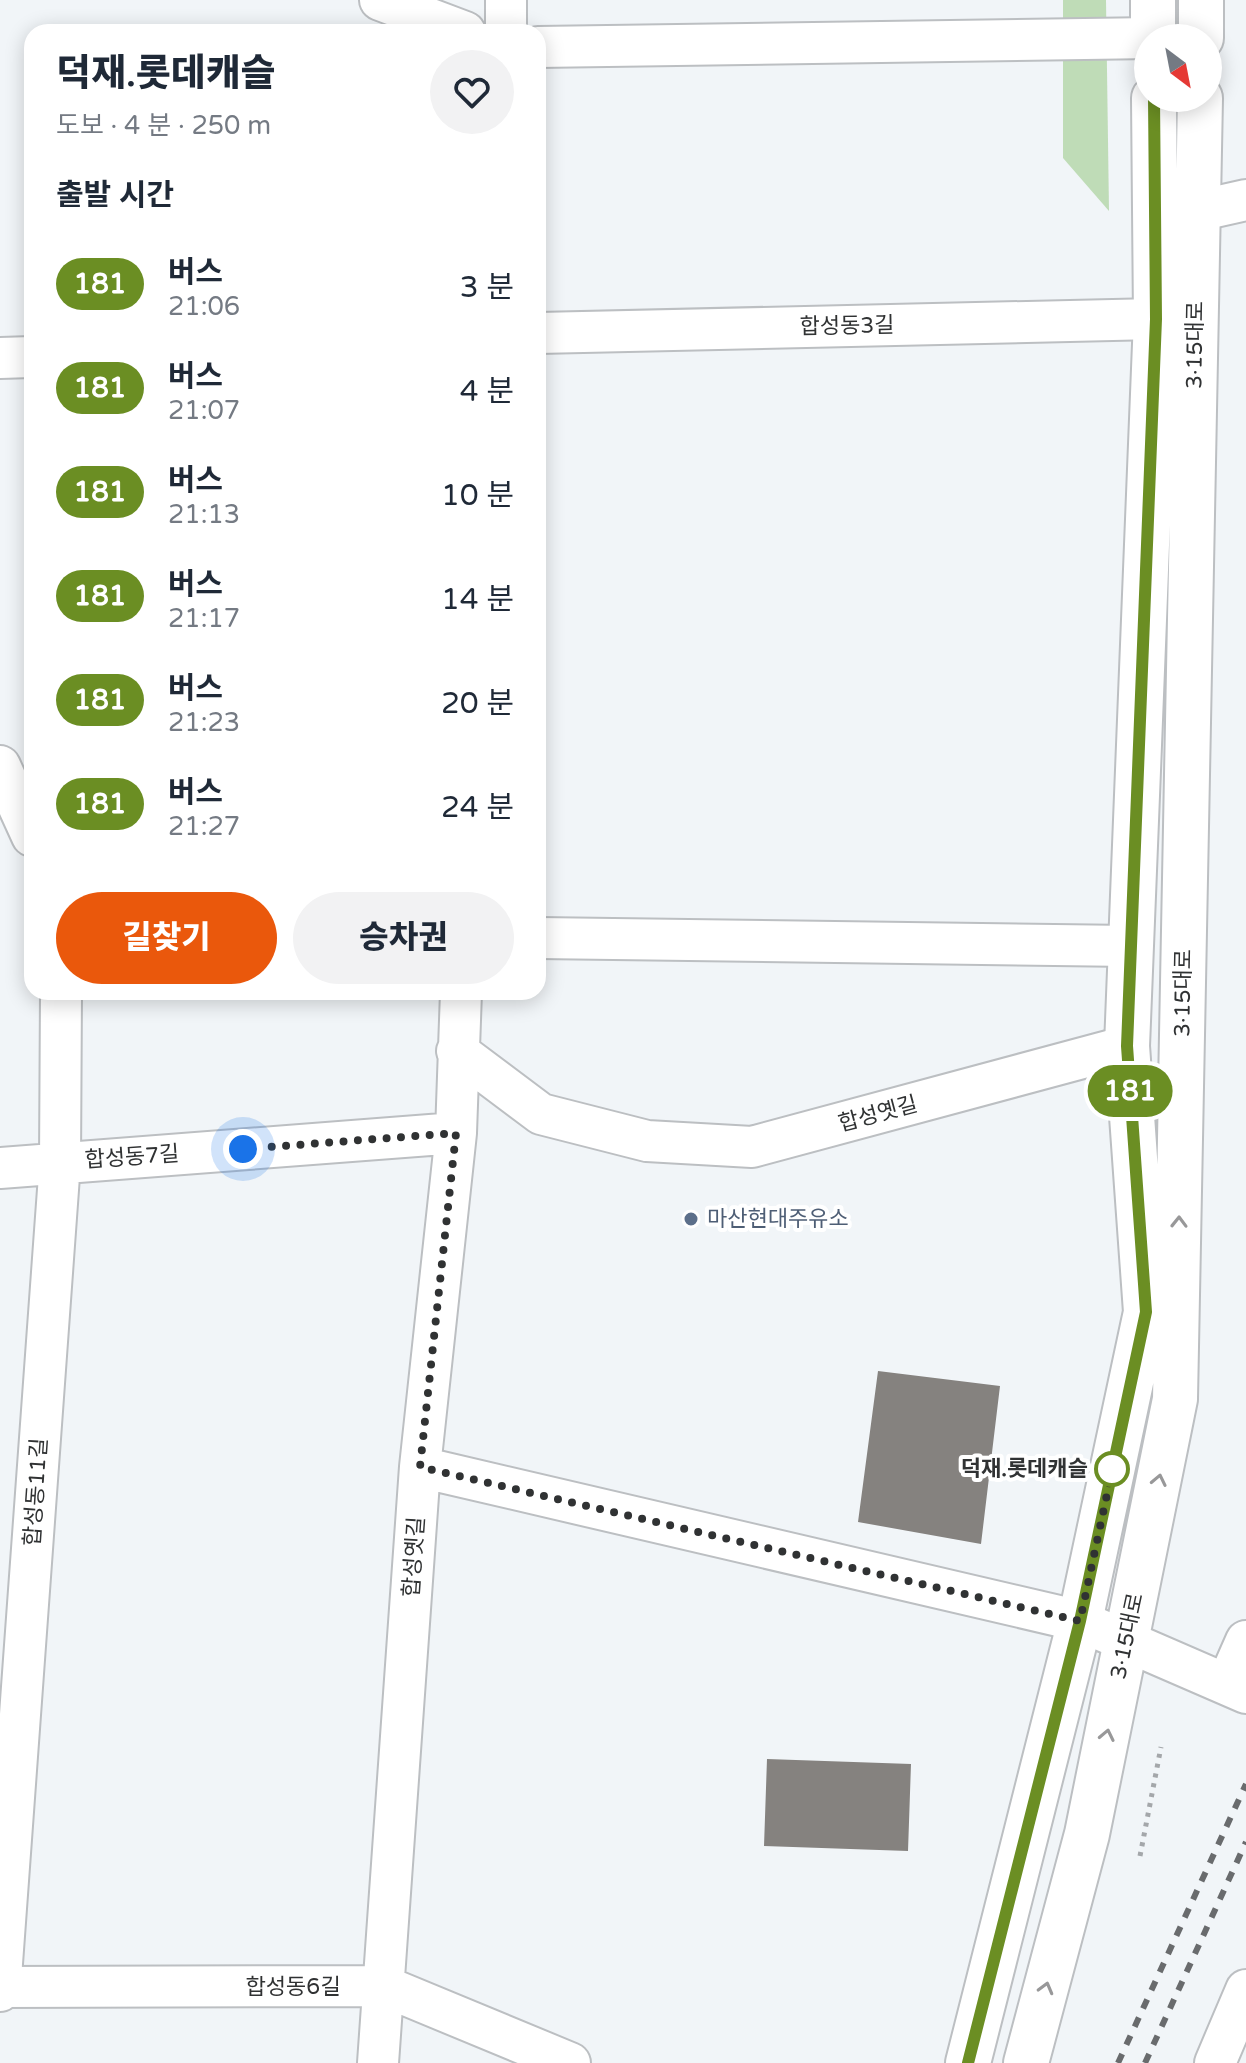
<!DOCTYPE html>
<html lang="ko">
<head>
<meta charset="utf-8">
<style>
	body { margin:0; font-family:"Varela Round","Noto Sans KR",sans-serif; background:#f2f2f3; color:#1f2937; height:100vh; display:flex; flex-direction:column; font-size:30px; white-space:nowrap }
	* { box-sizing:border-box; margin:0 }
	p { font-size:26px; color:#747a83 }
	.icon { flex:none; width:44px; height:44px; fill:none; stroke:currentColor; stroke-width:2; stroke-linecap:round; stroke-linejoin:round }
	.map { position:relative; flex:1; overflow:hidden }
	.sheet { position:absolute; left:24px; top:24px; width:522px; height:976px; display:flex; flex-direction:column; background:#fff; border-radius:24px; box-shadow:0 4px 20px #0003 }
	.sheet>* { flex:none }
	.badge { padding:0 16px; border-radius:26px; font-size:28px; line-height:52px }
	.needle { width:52px; rotate:148deg }
	.fabs { position:absolute; left:1134px; top:24px; display:grid; gap:16px }
	.fabs a { display:grid; place-items:center; width:88px; height:88px; border-radius:50%; background:#fff; box-shadow:0 4px 20px #0003; font-size:40px }
	.you { position:absolute; width:40px; height:40px; margin:-20px; border:6px solid #fff; border-radius:50%; background:#1a73e8; box-shadow:0 0 0 12px #1a73e833 }
	.map>.badge { position:absolute; translate:-50% -50%; box-shadow:0 0 0 4px #fff }
	h2 { padding:0 32px; font-size:30px; line-height:72px }
	.round { display:grid; place-items:center; flex:none; width:84px; height:84px; border-radius:42px; background:#f2f2f3 }
	.overview { display:flex; align-items:center; justify-content:space-between; height:136px; padding:0 32px }
	h1 { font-size:38px; font-weight:800; line-height:60px }
	.primary-button { display:flex; gap:16px; margin-top:auto; padding:16px 32px }
	.primary-button a { flex:1; height:92px; border-radius:48px; background:#ea580c; color:#fff; font-size:32px; font-weight:800; line-height:92px; text-align:center }
	.primary-button a+a { background:#f2f2f3; color:#1f2937 }
	ul { padding:0; list-style:none }
	li { display:flex; align-items:center; gap:24px; height:104px; padding:0 32px }
	li div { flex:1 }
	li b { display:block; font-size:30px }
	li em { font-style:normal }
	li .badge { min-width:88px; font-weight:700; text-align:center }
	.map>svg:first-child { display:block }
	.green { fill:#bfdcb7 }
	.building { fill:#85827f }
	.lines { fill:none; stroke-linecap:round; stroke-linejoin:round }
	.minor-casing { stroke:#bcbfc2; stroke-width:44 }
	.primary-casing { stroke:#bcbfc2; stroke-width:48 }
	.path { stroke:#a4a7aa; stroke-width:5; stroke-dasharray:4 6; stroke-linecap:butt }
	.minor { stroke:#fff; stroke-width:40 }
	.primary { stroke:#fff; stroke-width:44 }
	.rail { stroke:#696b6d; stroke-width:6; stroke-dasharray:10 10; stroke-linecap:butt }
	.oneway { stroke:#989899 }
	.line-casing { stroke:#fff; stroke-width:18 }
	.line { stroke:#6b8e23; stroke-width:12 }
	.walk { stroke:#303233; stroke-width:8; stroke-dasharray:0 14.4 }
	.service-dot { fill:#5c6f8a; stroke:#fff; stroke-width:3 }
	.stop-dot { fill:#fff; stroke:#6b8e23; stroke-width:4 }
	.labels { text-anchor:middle; dominant-baseline:central; stroke-width:8; stroke-linejoin:round; paint-order:stroke }
	.street-label { font-size:22px; fill:#303233; stroke:#fff }
	.service-label { font-size:22px; fill:#4e5e75; stroke:#fff; text-anchor:start }
	.stop-label { font-size:22px; font-weight:bold; fill:#303233; stroke:#fff; text-anchor:end }
</style>
</head>
<body>
<div class="map">
<svg width="1246" height="2063" viewBox="0 0 1246 2063">
	<rect width="100%" height="100%" fill="#f1f5f8"/>
	<path class="green" d="M1063 0H1106L1109 211 1063 158Z"/>
	<path class="building" d="M878 1371 1000 1386 981 1544 858 1522Z
		M767 1759 911 1764 908 1851 764 1846Z"/>
	<g class="lines">
		<defs>
			<path id="minor" d="M380 0 465 32
				M506 0V32
				M538 47 1153 38
				M1197 211 1246 200
				M538 333 1156 319
				M0 358 32 357
				M0 766 32 836
				M538 938 1131 946
				M457 1051 541 1114 647 1141 752 1147 1127 1046
				M0 1168 456 1133
				M420 1467 1080 1621 1246 1693
				M1227 1684 1246 1641
				M0 1987 384 1986 570 2063
				M0 1991 60 1162 61 992
				M378 2063 420 1467 456 1133 461 992
				M1215 2063 1246 1990"/>
			<path id="primary" d="M1153 0V38
				M1201 38V0
				M968 2063 1080 1621 1146 1312 1127 1046 1156 319 1154 98
				M1026 2063 1087 1834 1175 1399 1200 98"/>
		</defs>
		<use href="#minor" class="minor-casing"/>
		<use href="#primary" class="primary-casing"/>
		<path class="path" d="M1140 1856 1161 1747"/>
		<use href="#minor" class="minor"/>
		<use href="#primary" class="primary"/>
		<path class="rail" d="M1118 2063 1246 1784
			M1145 2063 1246 1842"/>
	</g>
	<defs><path id="oneway-chevron" d="M-2-3.5L2.5 0L-2 3.5" fill="none" stroke-width="1.6" stroke-linecap="round" stroke-linejoin="round" transform="scale(2)"/></defs>
	<g class="oneway">
		<use href="#oneway-chevron" transform="translate(1179 1222) rotate(-89)"/>
		<use href="#oneway-chevron" transform="translate(1159 1480) rotate(-78)"/>
		<use href="#oneway-chevron" transform="translate(1107 1735) rotate(-78)"/>
		<use href="#oneway-chevron" transform="translate(1046 1988) rotate(-75)"/>
	</g>
	<g class="lines">
		<defs>
			<path id="line" d="M968 2063 1080 1621 1146 1312 1127 1046 1156 319 1154 98"/>
		</defs>
		<use href="#line" class="line-casing"/>
		<use href="#line" class="line"/>
		<path class="walk" d="M243 1149 456 1133 420 1467 1080 1621 1113 1466 1112 1469"/>
	</g>
	<circle class="service-dot" cx="691" cy="1219" r="8"/>
	<circle class="stop-dot" cx="1112" cy="1469" r="16"/>
	<g class="labels">
		<g class="street-label">
			<text transform="translate(847 326) rotate(-1)">합성동3길</text>
			<text transform="translate(1195 345) rotate(-89)">3·15대로</text>
			<text transform="translate(1183 993) rotate(-89)">3·15대로</text>
			<text transform="translate(878 1114) rotate(-15)">합성옛길</text>
			<text transform="translate(132 1157) rotate(-4)">합성동7길</text>
			<text transform="translate(36 1492) rotate(-86)">합성동11길</text>
			<text transform="translate(414 1557) rotate(-86)">합성옛길</text>
			<text transform="translate(1127 1636) rotate(-78)">3·15대로</text>
			<text x="293" y="1987">합성동6길</text>
		</g>
		<g class="service-label">
			<text x="707" y="1219">마산현대주유소</text>
		</g>
		<g class="stop-label">
			<text x="1088" y="1469">덕재.롯데캐슬</text>
		</g>
	</g>
</svg>
<div class="fabs">
<a><svg class="needle" viewBox="-14 -14 28 28"><path d="M0-13l5 13h-10z" fill="#e53935"/><path d="M0 13l5-13h-10z" fill="#747a83"/></svg></a>
</div>
<div class="you" style="left:243px;top:1149px"></div>
<b class="badge" style="left:1130px;top:1091px;background:#6b8e23;color:#fff">181</b>
<section class="sheet">
<div class="overview"><div><h1>덕재.롯데캐슬</h1><p>도보 · 4 분 · 250 m</p></div><a class="round"><svg class="icon" aria-label="heart" viewBox="0 0 24 24"><path d="M12 20l-8-8c-3-5 5-10 8-4 3-6 11-1 8 4z"/></svg></a></div>
<h2>출발 시간</h2>
<ul>
<li><span class="badge" style="background:#6b8e23;color:#fff">181</span><div><b>버스</b><p>21:06</p></div><em>3 분</em></li>
<li><span class="badge" style="background:#6b8e23;color:#fff">181</span><div><b>버스</b><p>21:07</p></div><em>4 분</em></li>
<li><span class="badge" style="background:#6b8e23;color:#fff">181</span><div><b>버스</b><p>21:13</p></div><em>10 분</em></li>
<li><span class="badge" style="background:#6b8e23;color:#fff">181</span><div><b>버스</b><p>21:17</p></div><em>14 분</em></li>
<li><span class="badge" style="background:#6b8e23;color:#fff">181</span><div><b>버스</b><p>21:23</p></div><em>20 분</em></li>
<li><span class="badge" style="background:#6b8e23;color:#fff">181</span><div><b>버스</b><p>21:27</p></div><em>24 분</em></li>
</ul>
<div class="primary-button"><a>길찾기</a><a>승차권</a></div>
</section>
</div>
</body>
</html>
